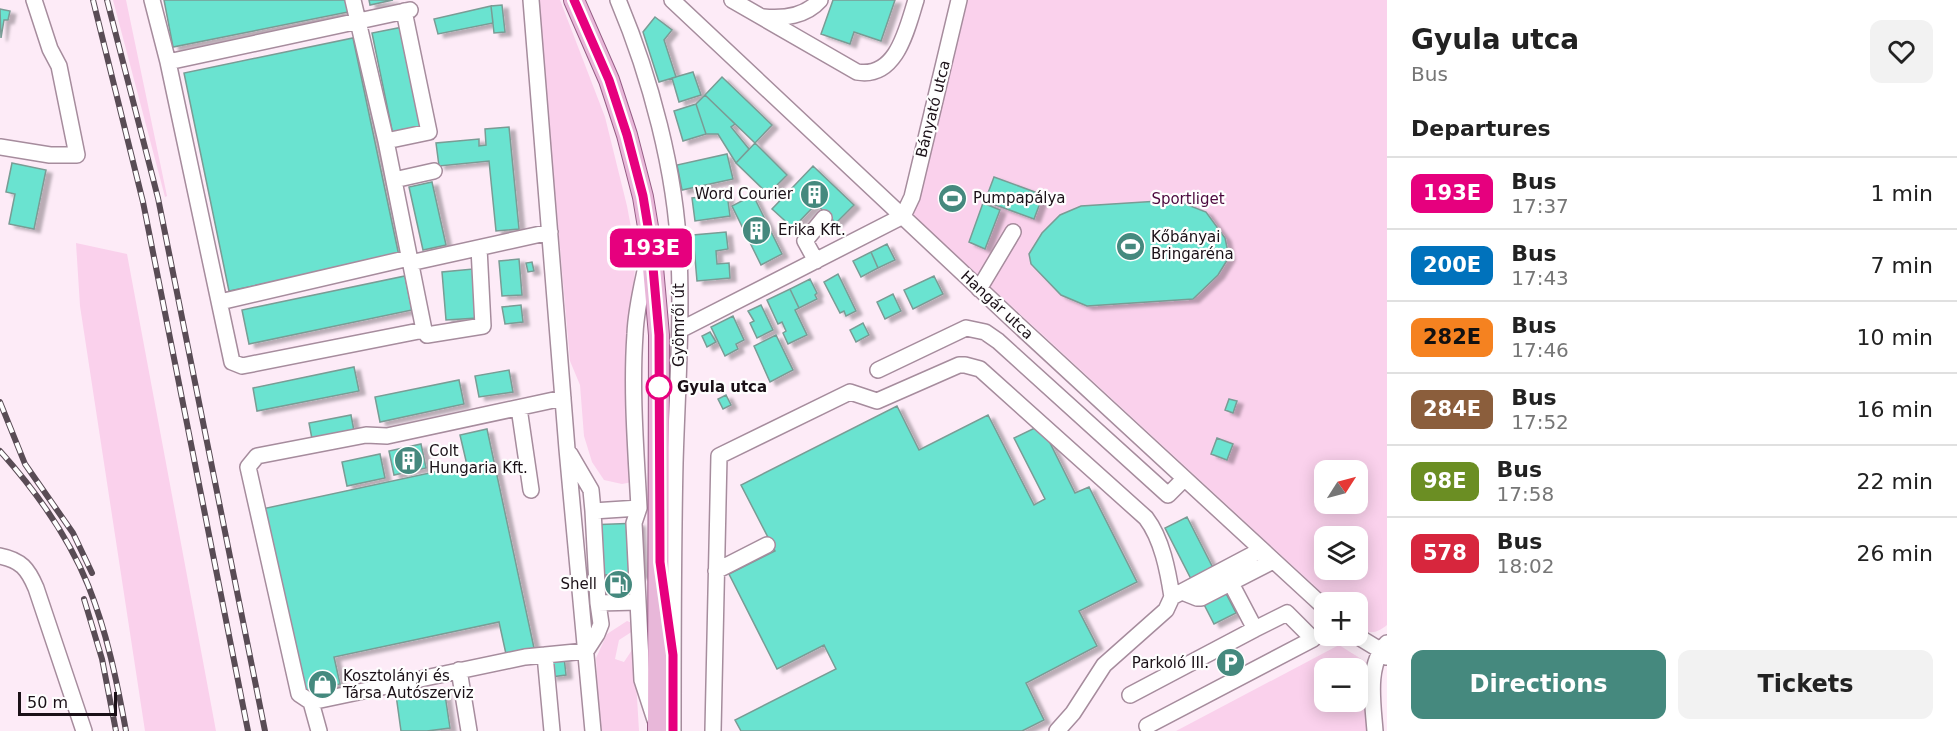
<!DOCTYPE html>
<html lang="en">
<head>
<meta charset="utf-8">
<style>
	body { margin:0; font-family:"DejaVu Sans",sans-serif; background:#f2f2f2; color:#222; height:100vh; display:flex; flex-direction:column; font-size:22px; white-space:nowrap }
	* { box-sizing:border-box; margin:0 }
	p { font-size:20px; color:#767676 }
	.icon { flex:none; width:33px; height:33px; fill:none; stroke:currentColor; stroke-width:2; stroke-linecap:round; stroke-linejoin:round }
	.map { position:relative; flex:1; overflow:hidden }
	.sheet { display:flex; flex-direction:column; background:#fff; width:570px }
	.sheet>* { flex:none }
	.badge { padding:0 12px; border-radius:9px; font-size:21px; line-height:39px }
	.needle { width:39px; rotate:54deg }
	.buttons { position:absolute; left:1314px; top:460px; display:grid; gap:12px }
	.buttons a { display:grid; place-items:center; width:54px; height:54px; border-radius:12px; background:#fff; box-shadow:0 3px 15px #0003; font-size:30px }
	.scale { position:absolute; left:18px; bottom:15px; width:99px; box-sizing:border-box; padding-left:6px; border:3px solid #1a1017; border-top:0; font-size:16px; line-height:21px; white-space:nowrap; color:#1a1017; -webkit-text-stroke:4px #fefefe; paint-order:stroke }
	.map>.badge { position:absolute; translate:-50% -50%; box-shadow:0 0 0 3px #fff }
	h2 { padding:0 24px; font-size:22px; line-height:54px }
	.round { display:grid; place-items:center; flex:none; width:63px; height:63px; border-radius:12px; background:#f2f2f2 }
	.headline { display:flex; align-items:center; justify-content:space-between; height:102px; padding:0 24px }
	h1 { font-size:28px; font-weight:800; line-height:45px }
	.cta { display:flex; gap:12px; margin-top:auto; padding:12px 24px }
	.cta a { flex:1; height:69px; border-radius:12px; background:#45897e; color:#fff; font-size:24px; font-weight:800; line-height:69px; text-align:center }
	.cta a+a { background:#f2f2f2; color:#222 }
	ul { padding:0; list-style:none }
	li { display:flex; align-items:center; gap:18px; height:72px; padding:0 24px; border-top:2px solid #e0e0e0 }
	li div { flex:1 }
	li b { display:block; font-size:22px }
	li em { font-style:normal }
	li .badge { min-width:66px; font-weight:700; text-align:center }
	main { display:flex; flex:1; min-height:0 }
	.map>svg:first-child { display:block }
	.green { fill:#fad1ec; fill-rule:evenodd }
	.building { fill:#6ae3d0; stroke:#799c95; stroke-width:1.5; filter:url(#shadow) }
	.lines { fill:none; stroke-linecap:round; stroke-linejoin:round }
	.minor-casing { stroke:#a68c9d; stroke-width:18 }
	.major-casing { stroke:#965d85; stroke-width:22 }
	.minor { stroke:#fff; stroke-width:15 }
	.major { stroke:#e8b7d9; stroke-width:20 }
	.rail-casing { stroke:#594c55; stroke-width:6 }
	.rail { stroke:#fefefe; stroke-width:4; stroke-dasharray:11; stroke-linecap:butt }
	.line-casing { stroke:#fff; stroke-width:14 }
	.line { stroke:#e6007e; stroke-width:9 }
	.stop-dot { fill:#fff; stroke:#e6007e; stroke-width:3 }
	.labels { text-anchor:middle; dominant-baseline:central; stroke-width:4.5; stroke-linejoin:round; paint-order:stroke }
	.street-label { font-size:15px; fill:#1a1017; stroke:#fefefe }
	.poi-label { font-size:15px; fill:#1a1017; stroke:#fefefe; text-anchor:start }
	.park-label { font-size:15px; fill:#4c083d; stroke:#fefefe }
	.stop-label { font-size:15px; font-weight:bold; fill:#1a1017; stroke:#fefefe; text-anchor:start }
</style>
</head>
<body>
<main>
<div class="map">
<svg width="1387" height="731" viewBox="0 0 1387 731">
	<defs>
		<filter id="shadow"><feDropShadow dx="6" dy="3.5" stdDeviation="1.5" flood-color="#0004"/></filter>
	</defs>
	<rect width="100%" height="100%" fill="#fdebf7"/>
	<path class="green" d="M113 0H126L167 196 165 197Z
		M538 0H560L605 117 627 206 636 254 633 294 628 321V398L632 482 622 484 604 480 592 462 584 436 580 385 570 361Z
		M968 0H1387V625C1376 634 1368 635 1358 625V603H1333L913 215ZM1324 471H1358V504H1324ZM1324 537H1358V570H1324Z
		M76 243 127 254 216 731H145L80 306Z
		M627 621 635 624 633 631 619 640 615 659 624 662 634 647 639 731H600L596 658 607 634Z
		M1339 645 1366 662 1367 670 1365 682 1367 688 1369 731H1176ZM1324 669H1358V702H1324Z"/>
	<path class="building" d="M164 0H345L348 12 173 47Z
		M369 0H393L370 5Z
		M833 0H895L881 41 854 32 850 44 821 34Z
		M502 5 505 32 494 33 491 6Z
		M491 6 493 23 438 34 434 19Z
		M0 9 10 11 8 20H4L1 38Z
		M655 17 672 30 664 40 676 77 659 82 643 32Z
		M403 27 425 129 393 135 372 33Z
		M353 38 399 256 229 291 184 73Z
		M693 72 701 95 679 102 672 78Z
		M722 77 772 125 755 143 705 95Z
		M705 95 735 124 731 127 749 149 736 163 718 134H706L696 104Z
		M696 104 706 134 683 141 674 111Z
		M509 127 519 229 496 231 489 161 439 166 436 143 479 139V146L486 145 485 129Z
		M755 143 787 175 768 194 736 163Z
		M727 154 733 179 682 190 677 165Z
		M12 163 46 170 34 229 9 224 15 194 6 192Z
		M813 166 854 205 836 223 816 204 793 228 772 209Z
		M994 177 1043 195 1034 219 985 201Z
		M432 182 446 245 423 250 409 187Z
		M727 194 730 216 695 221 692 198Z
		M753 195 782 254 761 265 732 206Z
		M1175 200 1206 212 1225 238 1229 257 1218 275 1193 299 1087 306 1061 295 1031 264 1029 254 1042 233 1060 215 1081 206Z
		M983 203 1000 210 985 249 969 242Z
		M726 232 728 249 716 251 717 264 729 263 730 278 697 281 693 235Z
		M887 244 895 260 878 268 871 252Z
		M871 252 878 268 861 277 853 261Z
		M519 259 522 295 502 296 499 261Z
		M532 262 534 271 528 272 526 263Z
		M473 269 477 318 446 320 442 272Z
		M838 274 856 311 846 316 844 311 840 313 824 282Z
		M405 276 412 310 249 344 242 310Z
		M934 276 943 294 913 309 904 290Z
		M810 279 817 293 815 295 817 299 799 308 790 289Z
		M790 289 799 308 795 310 807 335 788 344 783 333 786 331 782 322 778 324 767 300Z
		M893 294 901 311 885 319 877 302Z
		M521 305 523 322 505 324 502 307Z
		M761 305 773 330 757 338 750 323 754 321 748 311Z
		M733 316 744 340 736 344 738 349 725 356 711 327Z
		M863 323 869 335 856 342 850 330Z
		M710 332 716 342 707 347 702 336Z
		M776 335 793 370 770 382 754 346Z
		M354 367 359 391 257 411 253 388Z
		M509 370 513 392 479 397 475 376Z
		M459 380 464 404 380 422 375 397Z
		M726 395 731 405 723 409 718 399Z
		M1229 399 1237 401 1233 413 1225 410Z
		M897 406 919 450 988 415 1034 505 1045 499 1014 438 1041 425 1075 493 1089 487 1137 582 1079 611 1097 646 1026 683 1044 720 1022 731H741L735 720 836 669 824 645 777 669 729 574 775 551 741 485Z
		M351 415 354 431 312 439 309 423Z
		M487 429 534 648 506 654 499 622 334 657 340 684 303 692 262 509 467 465 460 435Z
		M1217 438 1233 444 1227 460 1211 454Z
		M421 444 426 468 394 475 389 451Z
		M380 454 385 478 347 486 342 462Z
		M1187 517 1236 613 1214 624 1165 528Z
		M639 523 642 575 590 577 588 525Z
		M632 574 633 594 604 595 603 575Z
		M564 657 566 675 551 677 549 659Z
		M444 688 450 728 427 731H401L396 695Z"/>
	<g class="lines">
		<defs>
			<path id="minor" d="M152 0 168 62 232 362 242 366 424 330 386 141 353 0
				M531 0 567 449 593 731
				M618 0C650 76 676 172 679 255 682 325 677 394 675 463 673 552 673 642 673 731
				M672 0 1015 322 1324 607
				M732 0 857 72C897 79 907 28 916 0
				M763 17C783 19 806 16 820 0
				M168 62 410 10
				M386 141 429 132 404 11
				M0 147 50 155H77L59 66 50 49 34 0
				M394 180 434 171
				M903 216 912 197 959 0
				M648 257C643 282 636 307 635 334 631 392 636 450 639 508L634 523 642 680 655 720
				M816 261 805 241 824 218
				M410 263 550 232
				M979 289 1013 232
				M220 302 409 258
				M424 330 427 335 483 326 479 248
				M680 330 903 216
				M878 370 966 328 985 332 998 341 1168 495 1184 479
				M519 408 531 490
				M593 511 639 508
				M0 556C21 560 28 569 36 588L84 731
				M716 571 767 545
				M1182 592 1197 598H1201L1273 561
				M598 603 638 602
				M1357 636 1380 650 1386 657
				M545 655 552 731
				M459 670 469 731
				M1130 695 1255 629 1224 570
				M311 702 525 657 586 651 597 634 601 624 598 603 593 511 591 490 570 454
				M1147 726 1313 639 1287 613 1255 629
				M319 731 311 702 299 694 248 467 257 456 366 435 387 436 563 398
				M713 731 719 456 850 392 877 401 959 365H965L980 369 1146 518C1162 539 1168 571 1172 597
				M1057 731 1073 713 1104 665 1166 610 1172 597 1261 550
				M1375 731C1373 703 1366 665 1387 643"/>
			<path id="major" d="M574 0 609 80 627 135 643 197 651 245 659 335 658 731"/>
		</defs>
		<use href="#minor" class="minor-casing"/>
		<use href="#major" class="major-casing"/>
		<use href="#minor" class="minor"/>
		<use href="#major" class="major"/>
		<defs>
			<path id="rail" d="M93 0 143 202 248 731
				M107 0 158 198 265 731
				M0 402 25 464 73 533 92 573
				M0 451C35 490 68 536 88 585 107 632 117 682 126 731
				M84 599 102 659 116 731"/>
		</defs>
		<use href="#rail" class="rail-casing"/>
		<use href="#rail" class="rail"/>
	</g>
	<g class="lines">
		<defs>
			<path id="line" d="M574 0 609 80 627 135 643 196 651 245 659 335 660 562 673 655V731"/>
		</defs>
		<use href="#line" class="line-casing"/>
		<use href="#line" class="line"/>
	</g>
	<defs>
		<symbol id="building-disc" viewBox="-11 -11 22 22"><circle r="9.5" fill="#45897e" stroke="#fefefe"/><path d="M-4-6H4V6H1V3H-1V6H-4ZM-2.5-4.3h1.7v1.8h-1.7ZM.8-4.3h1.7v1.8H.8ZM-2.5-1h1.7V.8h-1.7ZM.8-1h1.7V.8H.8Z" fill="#fff"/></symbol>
		<symbol id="stadium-disc" viewBox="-11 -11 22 22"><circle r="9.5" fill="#45897e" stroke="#fefefe"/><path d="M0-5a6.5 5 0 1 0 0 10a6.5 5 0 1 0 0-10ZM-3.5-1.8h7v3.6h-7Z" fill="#fff"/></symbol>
		<symbol id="fuel-disc" viewBox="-11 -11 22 22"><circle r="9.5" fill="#45897e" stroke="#fefefe"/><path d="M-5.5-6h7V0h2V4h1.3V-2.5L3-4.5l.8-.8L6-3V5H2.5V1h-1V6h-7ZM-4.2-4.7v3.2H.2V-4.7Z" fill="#fff"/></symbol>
		<symbol id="parking-disc" viewBox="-11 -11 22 22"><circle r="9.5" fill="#45897e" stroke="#fefefe"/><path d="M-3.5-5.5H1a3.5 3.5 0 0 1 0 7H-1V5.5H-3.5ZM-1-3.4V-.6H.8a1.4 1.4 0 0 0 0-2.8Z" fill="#fff"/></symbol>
		<symbol id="shop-disc" viewBox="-11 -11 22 22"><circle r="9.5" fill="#45897e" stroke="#fefefe"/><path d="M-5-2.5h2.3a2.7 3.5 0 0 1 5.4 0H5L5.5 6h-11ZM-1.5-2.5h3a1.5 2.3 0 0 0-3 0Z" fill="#fff"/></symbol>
	</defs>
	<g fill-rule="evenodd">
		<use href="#building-disc" x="798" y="178" width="33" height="33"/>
		<use href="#stadium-disc" x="936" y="182" width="33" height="33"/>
		<use href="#building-disc" x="740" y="214" width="33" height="33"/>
		<use href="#stadium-disc" x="1114" y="230" width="33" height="33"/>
		<use href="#building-disc" x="392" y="444" width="33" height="33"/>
		<use href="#fuel-disc" x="602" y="568" width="33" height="33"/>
		<use href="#parking-disc" x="1214" y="646" width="33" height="33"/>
		<use href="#shop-disc" x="306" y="668" width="33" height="33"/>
	</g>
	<circle class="stop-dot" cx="659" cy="387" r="12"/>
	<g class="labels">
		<g class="street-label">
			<text transform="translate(933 109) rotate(-76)">Bányató utca</text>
			<text transform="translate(997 305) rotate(43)">Hangár utca</text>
			<text transform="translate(679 325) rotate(-90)">Gyömrői út</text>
		</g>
		<g class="poi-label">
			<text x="793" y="194" text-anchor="end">Word Courier</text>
			<text x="973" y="198">Pumpapálya</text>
			<text x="778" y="230">Erika Kft.</text>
			<text x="1151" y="237">Kőbányai<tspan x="1151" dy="17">Bringaréna</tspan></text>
			<text x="429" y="451">Colt<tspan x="429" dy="17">Hungaria Kft.</tspan></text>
			<text x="597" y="584" text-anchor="end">Shell</text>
			<text x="1209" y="663" text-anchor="end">Parkoló III.</text>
			<text x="343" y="676">Kosztolányi és<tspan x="343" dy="17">Társa Autószerviz</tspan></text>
		</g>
		<g class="park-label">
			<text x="1188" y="199">Sportliget</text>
		</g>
		<g class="stop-label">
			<text x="677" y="387">Gyula utca</text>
		</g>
	</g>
</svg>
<div class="buttons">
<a><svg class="needle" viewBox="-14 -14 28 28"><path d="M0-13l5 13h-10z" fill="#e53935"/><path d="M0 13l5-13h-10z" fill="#767676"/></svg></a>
<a><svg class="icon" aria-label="layers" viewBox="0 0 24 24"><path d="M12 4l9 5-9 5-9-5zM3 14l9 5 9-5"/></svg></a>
<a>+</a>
<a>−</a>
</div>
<div class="scale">50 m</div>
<b class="badge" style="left:651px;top:248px;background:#e6007e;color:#fff">193E</b>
</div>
<section class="sheet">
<div class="headline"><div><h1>Gyula utca</h1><p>Bus</p></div><a class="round"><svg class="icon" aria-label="heart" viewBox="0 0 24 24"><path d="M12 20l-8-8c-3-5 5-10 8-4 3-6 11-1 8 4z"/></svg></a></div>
<h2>Departures</h2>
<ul>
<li><span class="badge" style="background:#e6007e;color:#fff">193E</span><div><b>Bus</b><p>17:37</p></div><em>1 min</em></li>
<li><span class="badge" style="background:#0072bc;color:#fff">200E</span><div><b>Bus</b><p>17:43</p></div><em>7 min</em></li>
<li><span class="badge" style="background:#f58220;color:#111">282E</span><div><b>Bus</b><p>17:46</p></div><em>10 min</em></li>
<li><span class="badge" style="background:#8b5e3c;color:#fff">284E</span><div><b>Bus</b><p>17:52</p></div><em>16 min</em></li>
<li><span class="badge" style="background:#6b8e23;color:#fff">98E</span><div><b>Bus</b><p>17:58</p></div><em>22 min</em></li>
<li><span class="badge" style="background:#d7263d;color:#fff">578</span><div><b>Bus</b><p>18:02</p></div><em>26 min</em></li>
</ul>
<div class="cta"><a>Directions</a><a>Tickets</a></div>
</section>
</main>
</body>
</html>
